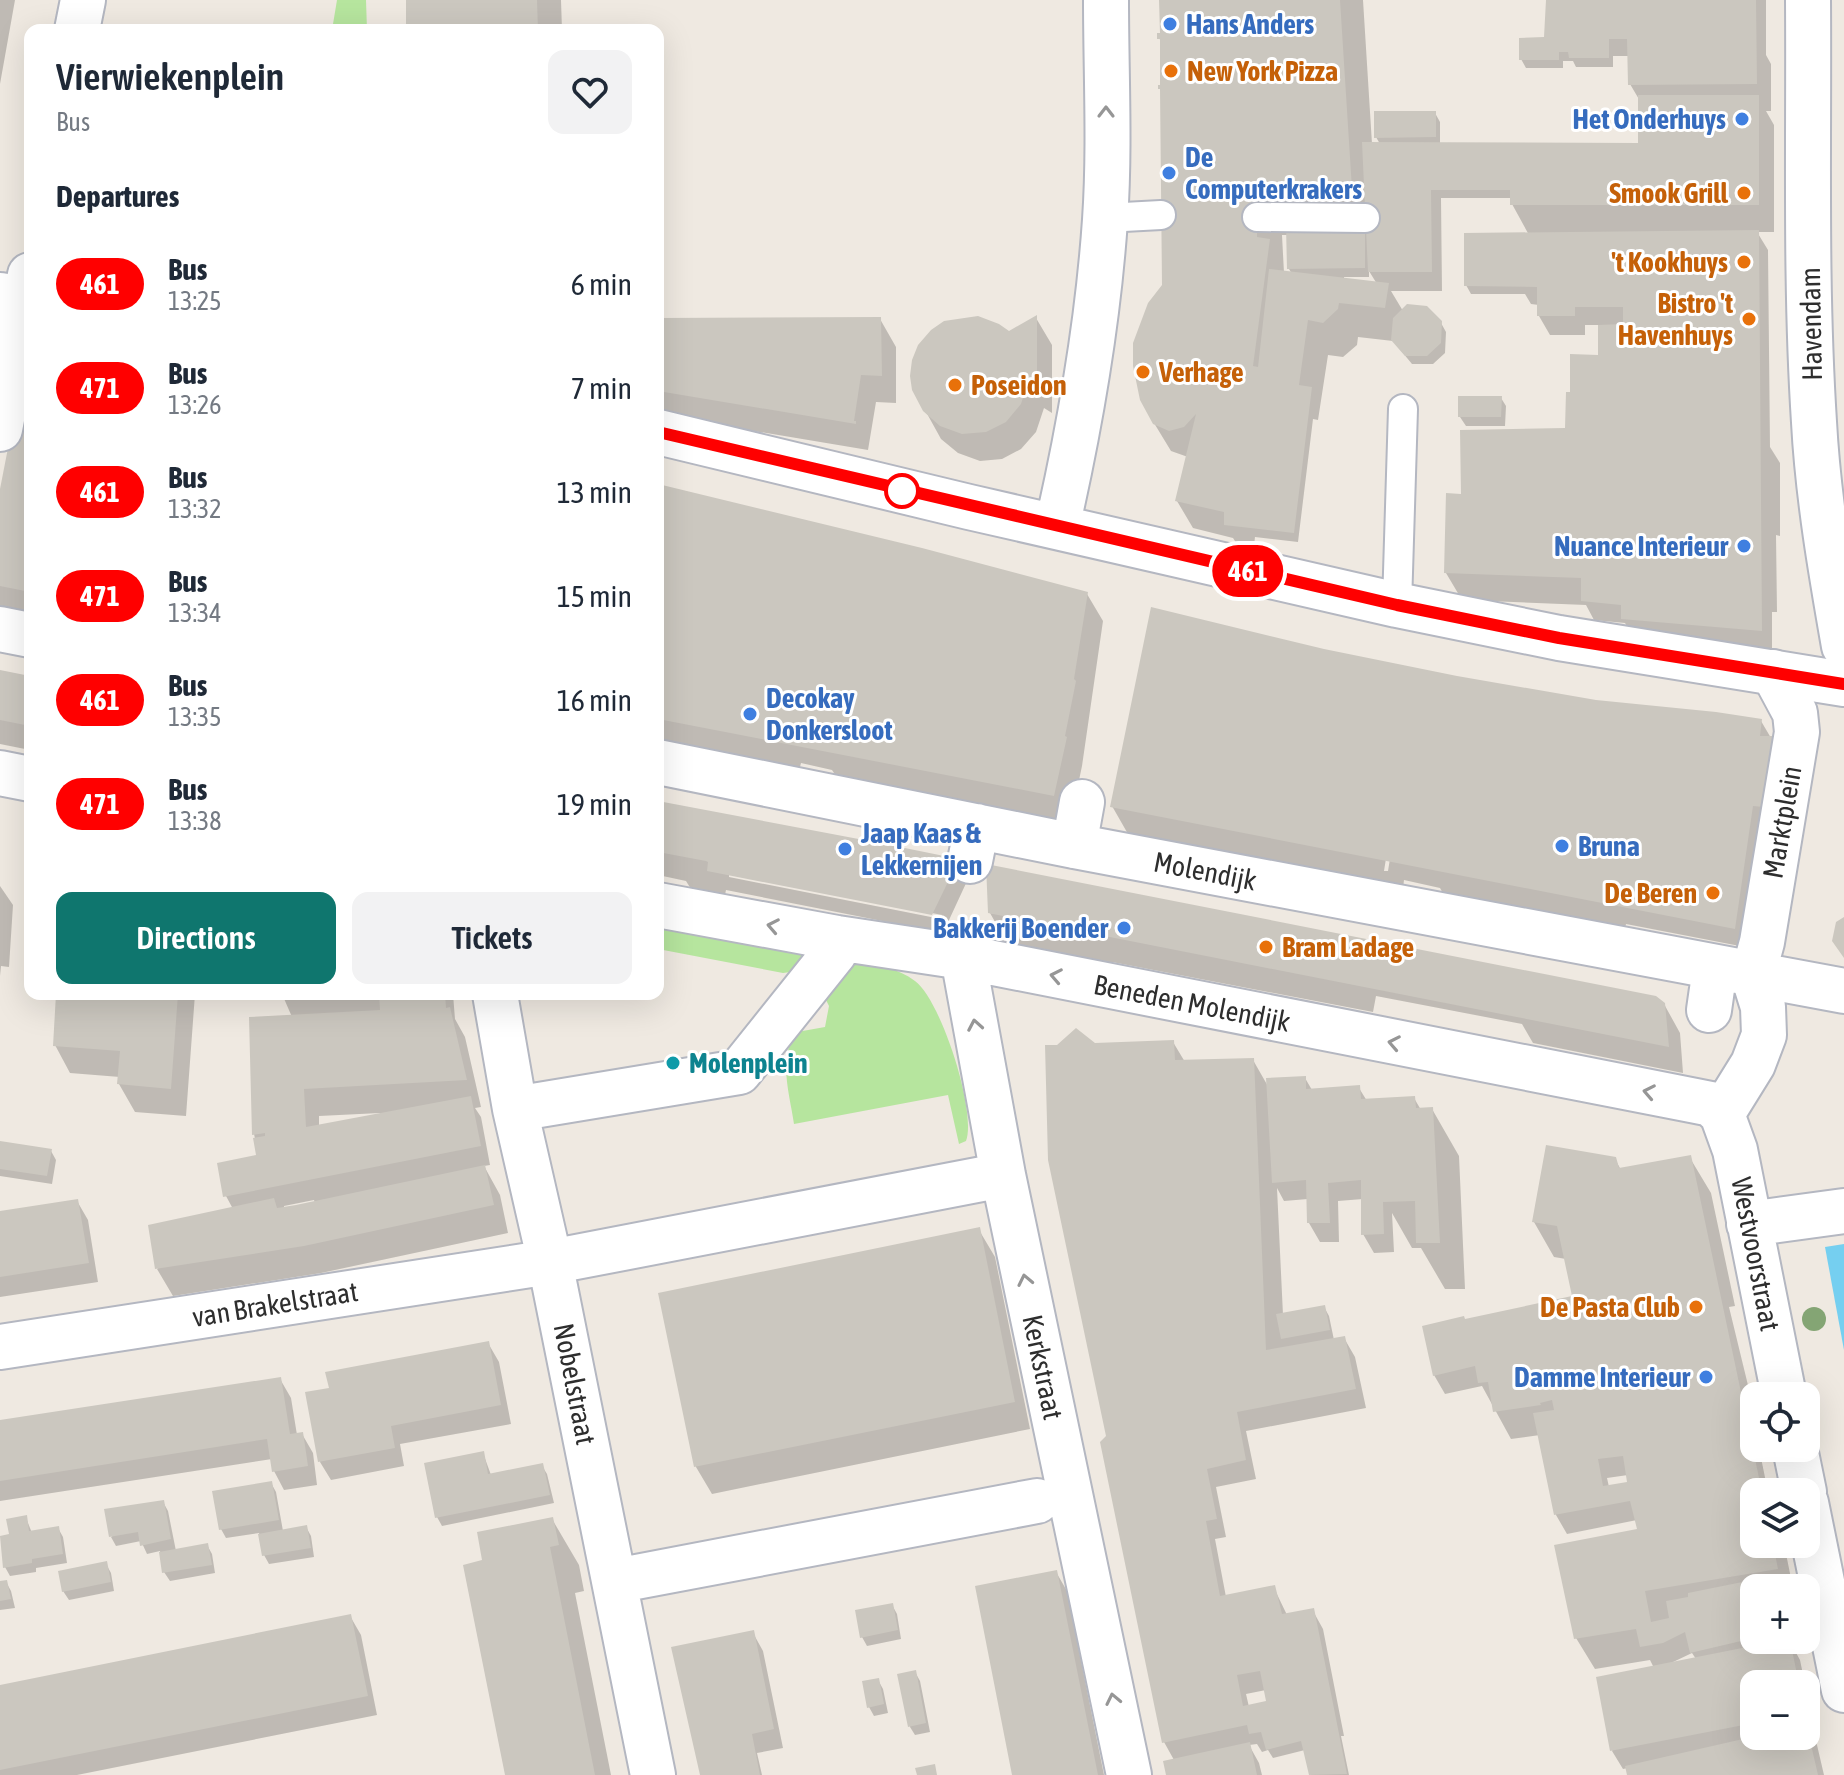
<!DOCTYPE html>
<html lang="en">
<head>
<meta charset="utf-8">
<style>
	body { margin:0; font-family:"Asap Condensed",sans-serif; background:#f2f2f3; color:#1f2937; height:100vh; display:flex; flex-direction:column; font-size:30px; white-space:nowrap }
	* { box-sizing:border-box; margin:0 }
	p { font-size:26px; color:#747a83 }
	.icon { flex:none; width:44px; height:44px; fill:none; stroke:currentColor; stroke-width:2; stroke-linecap:round; stroke-linejoin:round }
	.map { position:relative; flex:1; overflow:hidden }
	.details { position:absolute; left:24px; top:24px; width:640px; height:976px; display:flex; flex-direction:column; background:#fff; border-radius:16px; box-shadow:0 8px 32px #0002 }
	.details>* { flex:none }
	.badge { padding:0 16px; border-radius:26px; font-size:28px; line-height:52px }
	.fabs { position:absolute; left:1740px; top:1382px; display:grid; gap:16px }
	.fabs a { display:grid; place-items:center; width:80px; height:80px; border-radius:16px; background:#fff; box-shadow:0 8px 32px #0002; font-size:40px }
	.map>.badge { position:absolute; translate:-50% -50%; box-shadow:0 0 0 4px #fff }
	h2 { padding:0 32px; font-size:30px; line-height:72px }
	.round { display:grid; place-items:center; flex:none; width:84px; height:84px; border-radius:16px; background:#f2f2f3 }
	.overview { display:flex; align-items:center; justify-content:space-between; height:136px; padding:0 32px }
	h1 { font-size:38px; font-weight:600; line-height:60px }
	.action { display:flex; gap:16px; margin-top:auto; padding:16px 32px }
	.action a { flex:1; height:92px; border-radius:16px; background:#0f766e; color:#fff; font-size:32px; font-weight:600; line-height:92px; text-align:center }
	.action a+a { background:#f2f2f3; color:#1f2937 }
	ul { padding:0; list-style:none }
	li { display:flex; align-items:center; gap:24px; height:104px; padding:0 32px }
	li div { flex:1 }
	li b { display:block; font-size:30px }
	li em { font-style:normal }
	li .badge { min-width:88px; font-weight:700; text-align:center }
	.map>svg:first-child { display:block }
	.green { fill:#b6e59e }
	.water { fill:#75cff0 }
	.shadow { fill:#0003; fill-rule:evenodd }
	.building { fill:#cbc7bf; fill-rule:evenodd }
	.lines { fill:none; stroke-linecap:round; stroke-linejoin:round }
	.lane-casing { stroke:#b4b7c1; stroke-width:32 }
	.street-casing { stroke:#b4b7c1; stroke-width:48 }
	.secondary-casing { stroke:#b4b7c1; stroke-width:48 }
	.lane { stroke:#fff; stroke-width:28 }
	.street { stroke:#fff; stroke-width:44 }
	.secondary { stroke:#fff; stroke-width:44 }
	.tree { fill:#84a574 }
	.oneway { stroke:#969696 }
	.line-casing { stroke:#fff; stroke-width:18 }
	.line { stroke:#f00; stroke-width:12 }
	.shop-dot { fill:#3f7fe0; stroke:#fff; stroke-width:3 }
	.food-dot { fill:#e8710a; stroke:#fff; stroke-width:3 }
	.stop-dot { fill:#fff; stroke:#f00; stroke-width:4 }
	.culture-dot { fill:#0f9aa8; stroke:#fff; stroke-width:3 }
	.labels { text-anchor:middle; dominant-baseline:central; stroke-width:6; stroke-linejoin:round; paint-order:stroke }
	.shop-label { font-size:28px; font-weight:bold; fill:#366cbe; stroke:#fff; text-anchor:start }
	.food-label { font-size:28px; font-weight:bold; fill:#c56008; stroke:#fff; text-anchor:end }
	.street-label { font-size:28px; fill:#2e2e2e; stroke:#fff }
	.culture-label { font-size:28px; font-weight:bold; fill:#0d838f; stroke:#fff; text-anchor:start }
</style>
</head>
<body>
<div class="map">
<svg width="1844" height="1775" viewBox="0 0 1844 1775">
	<rect width="100%" height="100%" fill="#efe9e1"/>
	<path class="green" d="M337 0H366L367 30H332Z
		M658 924 808 953 798 971 783 973 658 949Z
		M857 961C877 965 898 968 915 981 941 1000 977 1112 966 1141L959 1144 948 1095 794 1124C790 1095 777 1057 797 1032L825 1027 829 1006 825 998 852 963Z"/>
	<path class="water" d="M1844 1244V1350L1825 1247Z"/>
	<path class="shadow" d="M0 0H15L0 84Z
		M408 0H561L562 30H408Z
		M1161 0H1363L1372 144H1380L1376 137 1435 113 1440 122V144L1640 145V101L1630 84V56H1613V67H1576L1573 61H1563V68H1526L1521 59 1549 40 1548 0H1766V55L1771 64V111H1766L1774 125V232H1757L1768 250 1770 447 1780 463V536L1776 535 1777 612H1772V650L1634 637 1625 623 1594 620 1586 605 1462 600 1446 573 1463 495 1568 431 1572 394 1600 357V325H1585V335H1550L1539 316V305L1531 304 1525 294H1471L1466 285 1529 235 1512 204V198H1441L1442 291H1391L1403 311 1441 323 1446 332 1445 353 1433 364H1412L1393 341 1358 337 1357 345 1343 357 1328 355 1318 420 1313 419 1298 542 1255 537 1253 554 1242 552 1233 538 1193 528 1177 501 1188 457 1171 451 1154 423 1164 286 1162 43 1159 38 1162 35ZM1282 235H1289V269L1292 274 1284 273ZM1369 271 1377 284 1344 280V277H1369Z
		M1036 318 1052 345V413L1044 408 1036 432 1021 449 1002 459 980 461 958 453 941 439 925 410 1009 333Z
		M880 319 896 347V403L876 402 868 450 658 415V320Z
		M30 364V616L0 610V500Z
		M1501 398 1506 406 1505 426H1466L1460 417Z
		M658 486 1087 594 1103 621 1082 766 1070 823 838 779 832 770 801 763 799 771 658 743Z
		M1418 671 1595 702 1761 721 1771 738 1745 947 1626 924 1624 932 1445 897 1440 888 1404 880 1403 888 1128 834 1112 806ZM1413 691H1417L1388 871H1384Z
		M0 672 30 678V750L0 744Z
		M658 803 957 861 968 879 943 933 726 890 725 895 691 889 686 881 658 875ZM729 873 942 915 941 919 729 877Z
		M0 886 13 905 9 967 1 966 0 976Z
		M990 913 1664 1004 1680 1033 1683 1073 1533 1043 1522 1024 1376 996 1373 1012 1112 962 1108 977 1016 959Z
		M58 994H195L186 1116 135 1112 119 1084 120 1077 70 1073 55 1045Z
		M282 994H453L455 1019 465 1037 481 1107 475 1108 481 1117 490 1165 484 1166 500 1195 508 1233 321 1273 173 1296 157 1269 233 1209 226 1196 259 1157 254 1134 292 1017ZM380 1113 381 1115 319 1127V1116ZM314 1200 315 1203 284 1209V1206Z
		M1173 1042 1185 1062 1253 1060 1269 1088 1305 1078 1312 1090 1359 1088 1367 1101 1414 1098 1421 1110 1432 1109 1459 1156 1465 1289H1445L1421 1248H1412L1392 1213 1394 1252 1374 1253 1363 1234V1199L1338 1201 1339 1242H1320L1309 1223 1308 1199 1284 1201 1277 1188 1283 1315 1324 1307 1329 1316 1334 1340 1344 1338 1355 1357 1366 1408 1246 1431 1256 1479 1216 1487 1226 1537 1215 1539 1226 1597 1274 1588 1287 1615 1313 1611 1323 1629 1344 1736H1341L1349 1775H1311L1305 1750 1273 1758 1268 1750 1262 1752 1257 1744 1249 1745 1259 1763 1262 1775H1168L1174 1760 1164 1742 1108 1437 1094 1045ZM1266 1690 1269 1703 1249 1707 1246 1694Z
		M0 1143 51 1151 56 1160 52 1184 0 1176Z
		M1690 1158 1711 1193 1735 1306 1729 1307 1754 1410V1448H1759L1768 1492H1754V1544H1784L1793 1588H1754V1640H1797L1799 1648 1794 1649 1800 1660 1805 1684H1754V1736H1806V1689L1814 1731 1810 1732 1817 1745 1824 1775H1629L1628 1768 1623 1769 1612 1751 1654 1668 1650 1660 1595 1669 1576 1638 1639 1531 1637 1520 1567 1534 1556 1515 1540 1435 1511 1439 1482 1386 1445 1394 1434 1375 1465 1321 1574 1300 1566 1259 1554 1257 1534 1222 1615 1159 1621 1170ZM1628 1475 1630 1484 1609 1487 1607 1478ZM1692 1653 1696 1659 1671 1663Z
		M77 1201 88 1220 98 1282 0 1297V1213Z
		M979 1230 995 1257 1030 1429 712 1494 696 1467 661 1295Z
		M488 1343 499 1362 511 1424 400 1444 404 1466 331 1480 320 1462 331 1390Z
		M280 1379 291 1398 297 1435 302 1434 313 1453 317 1485 284 1490 274 1471 272 1459 0 1501V1423Z
		M483 1453 491 1475 542 1466 547 1474 554 1503 442 1526 437 1517Z
		M271 1483 276 1492 283 1531 306 1527 311 1536 314 1557 269 1564 264 1555 259 1533 226 1538 221 1529Z
		M163 1502 168 1511 176 1551 207 1545 212 1554 215 1573 170 1581 164 1572 160 1551 147 1554 141 1541 116 1546 111 1537Z
		M26 1518 32 1533 58 1528 63 1537 67 1563 36 1568V1572L10 1576 5 1567 11 1536Z
		M552 1519 579 1565 584 1591 575 1593 611 1775H507L484 1562Z
		M106 1564 111 1573 114 1591 69 1600 63 1591Z
		M1056 1572 1067 1591 1104 1775H1014Z
		M6 1582 11 1591 15 1608 0 1610V1583Z
		M892 1605 897 1614 901 1639 867 1646 862 1637Z
		M350 1616 361 1635 377 1715 77 1775H0V1686Z
		M753 1633 763 1651 783 1748 757 1753 762 1775H702L673 1649Z
		M915 1672 920 1681 930 1732 915 1735 910 1727Z
		M878 1680 883 1689 888 1713 874 1716 869 1707Z"/>
	<path class="building" d="M406 0H537L538 30H406Z
		M1159 0H1340L1352 189H1257V237L1270 239 1253 366 1258 367 1269 269 1389 283 1385 308 1339 303 1338 309 1323 323 1308 320 1299 385 1312 387 1294 533 1224 525V512L1175 501 1196 414 1184 427 1169 431 1153 424 1140 400 1133 366V343L1148 303 1162 285 1160 89H1158V85H1160V39H1157V33H1160Z
		M1546 0H1756L1757 84 1628 85 1627 39H1609V58H1569L1568 52H1559V60H1519V38L1544 37Z
		M1638 95H1759V205H1510V190H1431L1432 272H1368L1362 142 1638 143Z
		M1374 111H1436V137L1374 138Z
		M1365 225V268L1287 269 1286 226Z
		M1759 230 1762 631 1621 619V605L1581 601V578L1444 573 1446 493 1461 494 1460 430 1565 428 1566 392H1570V354L1598 355V325L1623 324V307H1575V316H1537V287L1464 286V233Z
		M1407 304 1427 306 1442 321 1441 343 1427 356H1405L1391 340 1393 318Z
		M1037 315V387L1028 382 1021 404 1006 422 986 432 962 434 940 426 923 411 912 390 910 376 912 360 918 345 931 330 944 321 978 316 999 324 1009 331Z
		M881 317 882 376 861 375 854 421H856V424L658 391V318Z
		M25 361 30 362V592L0 586V489Z
		M1458 396H1502L1501 417H1458Z
		M658 484 922 548 1088 592 1074 679 1076 681 1065 736 1067 737 1054 796 658 719Z
		M1151 607 1324 649 1457 676 1596 700 1716 712 1762 719 1760 736H1774L1771 790 1764 807 1753 806 1735 929 1110 807Z
		M0 670 30 676V726L0 720Z
		M658 801 885 844 959 859 932 915 707 871 708 862 706 861 658 852Z
		M986 864 1656 996 1665 1003 1669 1047 988 913Z
		M1844 917V958L1832 941 1836 922Z
		M56 994H178L171 1089 117 1084 120 1051 53 1046Z
		M280 994H346V996L280 1000Z
		M379 994H445L446 1008 450 1007 467 1080 304 1089 306 1127 471 1096 481 1146 223 1197 217 1163 256 1155 253 1138 265 1136V1133L252 1135 249 1017 380 1010Z
		M1076 1028 1095 1043 1174 1040 1175 1060 1254 1058 1266 1350 1345 1336 1356 1389 1237 1412 1246 1460 1207 1469 1217 1519 1206 1521 1220 1596 1275 1585 1282 1614 1314 1608 1347 1774 1309 1775 1301 1741 1266 1750 1261 1732 1249 1734 1247 1725 1162 1743 1100 1442 1106 1436 1048 1160 1045 1045H1057ZM1260 1671 1266 1701 1243 1706 1237 1675Z
		M1306 1076V1089L1360 1085 1361 1099 1415 1096 1416 1108 1433 1107 1440 1243H1416L1415 1201 1383 1202 1384 1234 1361 1235V1180L1328 1183 1330 1223H1307L1306 1180 1272 1183 1266 1078Z
		M0 1141 52 1149 47 1176 0 1169Z
		M1546 1145 1616 1157 1619 1168 1691 1155 1762 1492H1754V1544H1773L1778 1569 1645 1591 1651 1622 1669 1618 1666 1601 1688 1597V1593L1777 1575 1780 1588H1754V1638L1690 1653 1685 1632 1663 1643 1640 1647 1636 1629 1574 1639 1554 1545 1637 1529 1630 1501 1554 1515 1533 1413 1554 1410 1552 1400 1540 1403 1541 1405 1493 1412 1488 1382 1478 1383 1475 1366 1433 1376 1422 1326 1464 1316 1465 1319 1572 1296 1557 1226 1532 1222ZM1623 1456 1627 1482 1603 1486 1598 1459Z
		M485 1165 494 1205 304 1246 155 1269 148 1225 274 1198 277 1208 296 1205Z
		M78 1199 89 1263 0 1277V1211Z
		M980 1227 1015 1402 694 1467 658 1293Z
		M1325 1305 1330 1330 1281 1339 1276 1314Z
		M489 1341 501 1405 391 1426 395 1448 318 1462 305 1392 329 1388 325 1372Z
		M281 1377 290 1434 303 1432 308 1466 272 1472 267 1439 0 1481V1420Z
		M484 1451 488 1474 543 1463 550 1495 435 1518 424 1463Z
		M272 1481 279 1520 219 1530 212 1491Z
		M164 1500 171 1539 140 1546 138 1532 109 1537 104 1509Z
		M27 1515 29 1531 59 1526 63 1554 32 1559V1563L3 1568 0 1536 9 1534 6 1519Z
		M553 1517 559 1545 550 1547 595 1775H505L463 1565 482 1560 477 1532Z
		M307 1525 311 1548 262 1556 258 1534Z
		M208 1543 212 1565 162 1573 159 1552Z
		M107 1561 111 1582 62 1592 58 1571Z
		M1057 1570 1098 1775H1012L975 1586Z
		M7 1580 11 1599 0 1601V1581Z
		M893 1603 898 1630 860 1638 855 1610Z
		M351 1614 368 1696 0 1770V1685Z
		M754 1630 774 1729 752 1734 760 1775H700L671 1647Z
		M1783 1640H1790L1799 1684H1754V1723L1610 1751 1596 1677Z
		M916 1670 926 1723 908 1727 897 1674Z
		M879 1678 884 1704 867 1708 862 1681Z
		M1806 1723 1818 1775H1627L1625 1766 1756 1736H1806Z
		M1250 1742 1257 1775H1166L1163 1761Z
		M935 1764 937 1775H917L915 1768Z"/>
	<g class="lines">
		<defs>
			<path id="lane" d="M1257 217 1365 218
				M1105 218 1161 215
				M1397 605 1403 409"/>
			<path id="street" d="M1808 0C1809 140 1805 282 1814 422 1818 497 1831 572 1844 646
				M77 30 83 0
				M0 429 30 275
				M0 629 30 635
				M658 762 1074 846 1844 991
				M0 773 30 779
				M1074 846 1082 802
				M970 861 977 826
				M658 905 837 938 963 957 1696 1101 1711 1104 1722 1114
				M963 957 1003 1175 1129 1775
				M495 994 515 1109 550 1262 653 1775
				M1709 1010 1715 968
				M515 1109 739 1072 835 952 837 938
				M1722 1114 1753 1064 1764 1035 1763 1007 1753 975 1762 942 1797 732 1795 713 1773 672
				M1722 1114 1735 1150 1784 1396
				M1749 1224 1844 1211
				M0 1347 550 1262 1003 1175
				M1795 1448 1804 1492
				M1806 1503 1844 1690
				M615 1581 1037 1501"/>
			<path id="secondary" d="M0 295 30 300
				M658 432 969 507 1397 605 1559 638 1844 684
				M1057 527C1080 426 1098 323 1105 220 1110 147 1106 73 1106 0"/>
		</defs>
		<use href="#lane" class="lane-casing"/>
		<use href="#street" class="street-casing"/>
		<use href="#secondary" class="secondary-casing"/>
		<use href="#lane" class="lane"/>
		<use href="#street" class="street"/>
		<use href="#secondary" class="secondary"/>
	</g>
	<circle class="tree" cx="1814" cy="1319" r="12"/>
	<defs><path id="oneway-chevron" d="M-2-3.5L2.5 0L-2 3.5" fill="none" stroke-width="1.6" stroke-linecap="round" stroke-linejoin="round" transform="scale(2)"/></defs>
	<g class="oneway">
		<use href="#oneway-chevron" transform="translate(1106 112) rotate(-90)"/>
		<use href="#oneway-chevron" transform="translate(773 926) rotate(-169)"/>
		<use href="#oneway-chevron" transform="translate(1056 976) rotate(-169)"/>
		<use href="#oneway-chevron" transform="translate(975 1025) rotate(-100)"/>
		<use href="#oneway-chevron" transform="translate(1394 1043) rotate(-169)"/>
		<use href="#oneway-chevron" transform="translate(1649 1092) rotate(-169)"/>
		<use href="#oneway-chevron" transform="translate(1025 1280) rotate(-102)"/>
		<use href="#oneway-chevron" transform="translate(1113 1699) rotate(-102)"/>
	</g>
	<g class="lines">
		<defs>
			<path id="line" d="M658 432 1397 605 1559 638 1844 684"/>
		</defs>
		<use href="#line" class="line-casing"/>
		<use href="#line" class="line"/>
	</g>
	<g class="shop-dot">
		<circle cx="1170" cy="24" r="8"/>
		<circle cx="1742" cy="119" r="8"/>
		<circle cx="1169" cy="173" r="8"/>
		<circle cx="1744" cy="546" r="8"/>
		<circle cx="750" cy="714" r="8"/>
		<circle cx="1562" cy="846" r="8"/>
		<circle cx="845" cy="849" r="8"/>
		<circle cx="1124" cy="928" r="8"/>
		<circle cx="1706" cy="1377" r="8"/>
	</g>
	<g class="food-dot">
		<circle cx="1171" cy="71" r="8"/>
		<circle cx="1744" cy="193" r="8"/>
		<circle cx="1744" cy="262" r="8"/>
		<circle cx="1749" cy="319" r="8"/>
		<circle cx="1143" cy="372" r="8"/>
		<circle cx="955" cy="385" r="8"/>
		<circle cx="1713" cy="893" r="8"/>
		<circle cx="1266" cy="947" r="8"/>
		<circle cx="1696" cy="1307" r="8"/>
	</g>
	<circle class="stop-dot" cx="902" cy="491" r="16"/>
	<circle class="culture-dot" cx="673" cy="1063" r="8"/>
	<g class="labels">
		<g class="shop-label">
			<text x="1186" y="24">Hans Anders</text>
			<text x="1726" y="119" text-anchor="end">Het Onderhuys</text>
			<text x="1185" y="157">De<tspan x="1185" dy="32">Computerkrakers</tspan></text>
			<text x="1728" y="546" text-anchor="end">Nuance Interieur</text>
			<text x="766" y="698">Decokay<tspan x="766" dy="32">Donkersloot</tspan></text>
			<text x="861" y="833">Jaap Kaas &amp;<tspan x="861" dy="32">Lekkernijen</tspan></text>
			<text x="1578" y="846">Bruna</text>
			<text x="1108" y="928" text-anchor="end">Bakkerij Boender</text>
			<text x="1690" y="1377" text-anchor="end">Damme Interieur</text>
		</g>
		<g class="food-label">
			<text x="1187" y="71" text-anchor="start">New York Pizza</text>
			<text x="1728" y="193">Smook Grill</text>
			<text x="1728" y="262">'t Kookhuys</text>
			<text x="1733" y="303">Bistro 't<tspan x="1733" dy="32">Havenhuys</tspan></text>
			<text x="1159" y="372" text-anchor="start">Verhage</text>
			<text x="971" y="385" text-anchor="start">Poseidon</text>
			<text x="1697" y="893">De Beren</text>
			<text x="1282" y="947" text-anchor="start">Bram Ladage</text>
			<text x="1680" y="1307">De Pasta Club</text>
		</g>
		<g class="street-label">
			<text transform="translate(1811 324) rotate(-91)">Havendam</text>
			<text transform="translate(1782 822) rotate(-80)">Marktplein</text>
			<text transform="translate(1205 871) rotate(11)">Molendijk</text>
			<text transform="translate(1192 1003) rotate(11)">Beneden Molendijk</text>
			<text transform="translate(1756 1254) rotate(79)">Westvoorstraat</text>
			<text transform="translate(275 1304) rotate(-9)">van Brakelstraat</text>
			<text transform="translate(1043 1367) rotate(78)">Kerkstraat</text>
			<text transform="translate(575 1384) rotate(79)">Nobelstraat</text>
		</g>
		<g class="culture-label">
			<text x="689" y="1063">Molenplein</text>
		</g>
	</g>
</svg>
<div class="fabs">
<a><svg class="icon" aria-label="locate" viewBox="0 0 24 24"><circle cx="12" cy="12" r="6"/><path d="M12 2v4M12 18v4M2 12h4M18 12h4"/></svg></a>
<a><svg class="icon" aria-label="layers" viewBox="0 0 24 24"><path d="M12 4l9 5-9 5-9-5zM3 14l9 5 9-5"/></svg></a>
<a>+</a>
<a>−</a>
</div>
<b class="badge" style="left:1248px;top:571px;background:#f00;color:#fff">461</b>
<section class="details">
<div class="overview"><div><h1>Vierwiekenplein</h1><p>Bus</p></div><a class="round"><svg class="icon" aria-label="heart" viewBox="0 0 24 24"><path d="M12 20l-8-8c-3-5 5-10 8-4 3-6 11-1 8 4z"/></svg></a></div>
<h2>Departures</h2>
<ul>
<li><span class="badge" style="background:#f00;color:#fff">461</span><div><b>Bus</b><p>13:25</p></div><em>6 min</em></li>
<li><span class="badge" style="background:#f00;color:#fff">471</span><div><b>Bus</b><p>13:26</p></div><em>7 min</em></li>
<li><span class="badge" style="background:#f00;color:#fff">461</span><div><b>Bus</b><p>13:32</p></div><em>13 min</em></li>
<li><span class="badge" style="background:#f00;color:#fff">471</span><div><b>Bus</b><p>13:34</p></div><em>15 min</em></li>
<li><span class="badge" style="background:#f00;color:#fff">461</span><div><b>Bus</b><p>13:35</p></div><em>16 min</em></li>
<li><span class="badge" style="background:#f00;color:#fff">471</span><div><b>Bus</b><p>13:38</p></div><em>19 min</em></li>
</ul>
<div class="action"><a>Directions</a><a>Tickets</a></div>
</section>
</div>
</body>
</html>
